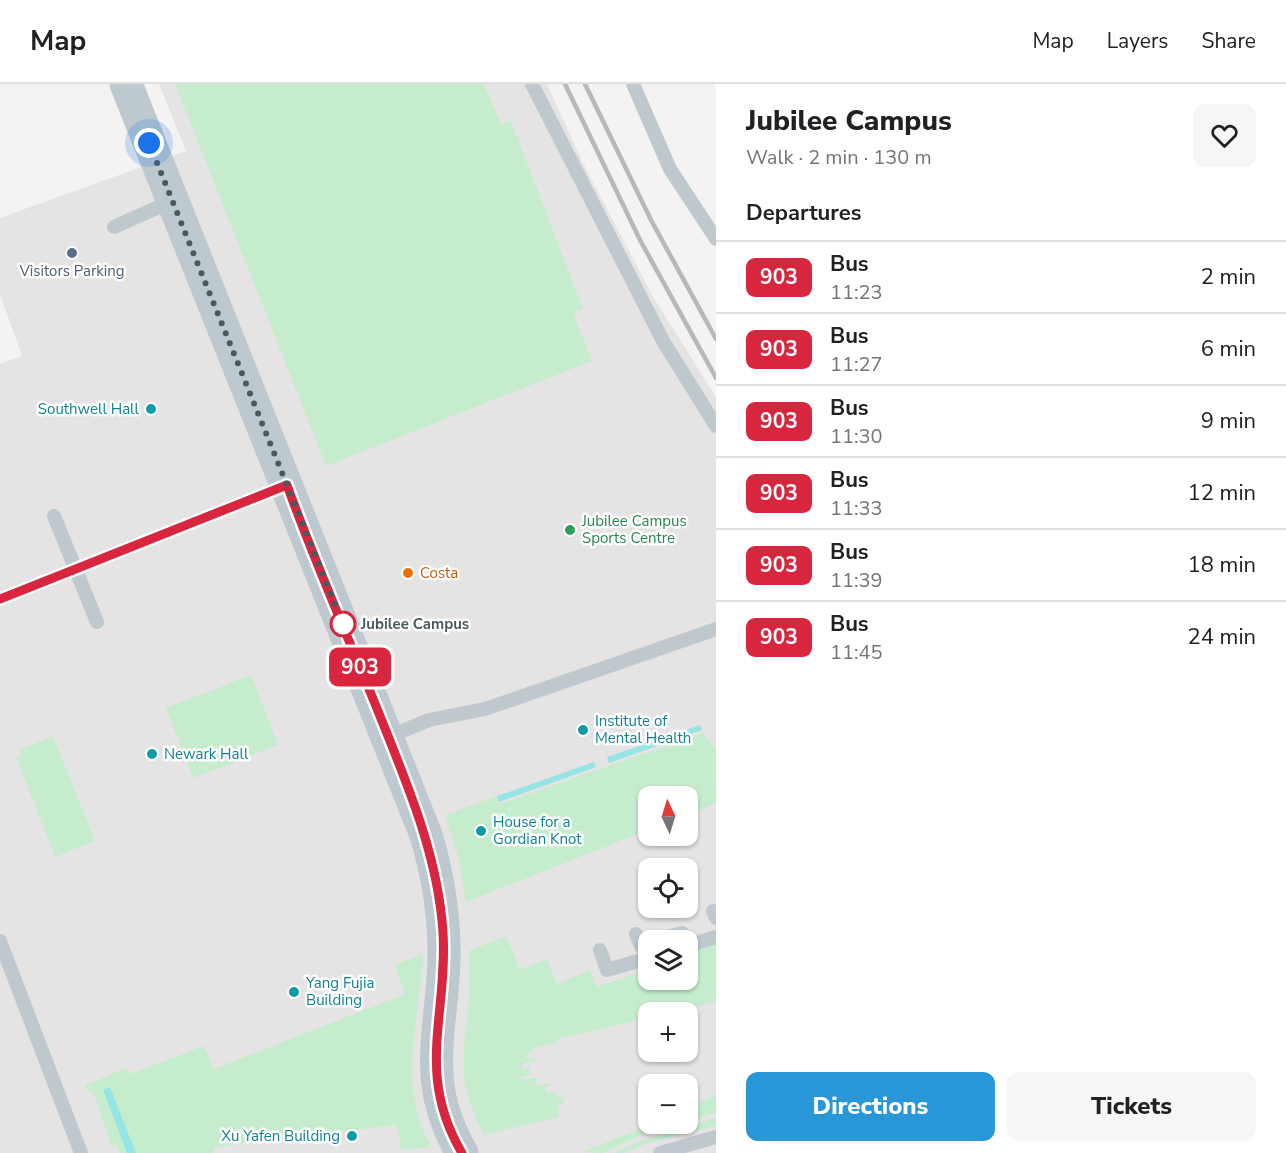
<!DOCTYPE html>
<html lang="en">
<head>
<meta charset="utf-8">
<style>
	body { margin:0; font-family:"Nunito Sans",sans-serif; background:#f6f6f6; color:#202124; height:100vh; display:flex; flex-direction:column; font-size:22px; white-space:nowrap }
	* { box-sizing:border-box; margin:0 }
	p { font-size:20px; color:#757577 }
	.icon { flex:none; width:33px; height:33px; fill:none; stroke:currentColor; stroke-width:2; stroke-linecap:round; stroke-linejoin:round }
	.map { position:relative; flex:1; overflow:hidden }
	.details { display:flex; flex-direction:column; background:#fff; width:570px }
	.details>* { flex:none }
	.badge { padding:0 12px; border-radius:9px; font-size:21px; line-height:39px }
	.needle { width:39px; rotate:356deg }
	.controls { position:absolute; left:638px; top:702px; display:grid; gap:12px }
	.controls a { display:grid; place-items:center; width:60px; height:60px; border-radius:12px; background:#fff; box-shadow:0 2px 4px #0004; font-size:30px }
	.you { position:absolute; width:30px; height:30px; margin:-15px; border:4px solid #fff; border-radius:50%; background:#1a73e8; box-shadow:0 0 0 9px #1a73e833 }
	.map>.badge { position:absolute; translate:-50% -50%; box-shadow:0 0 0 3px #fff }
	h2 { padding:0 30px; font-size:22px; line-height:54px }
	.round { display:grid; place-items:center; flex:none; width:63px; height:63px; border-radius:12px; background:#f6f6f6 }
	.head { display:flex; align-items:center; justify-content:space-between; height:102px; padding:0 30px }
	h1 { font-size:28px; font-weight:800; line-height:45px }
	.primary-button { display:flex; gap:12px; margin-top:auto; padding:12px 30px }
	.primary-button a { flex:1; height:69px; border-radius:12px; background:#2996d7; color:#fff; font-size:24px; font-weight:800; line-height:69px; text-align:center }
	.primary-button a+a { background:#f6f6f6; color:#202124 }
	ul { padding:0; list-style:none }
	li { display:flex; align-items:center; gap:18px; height:72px; padding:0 30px; border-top:2px solid #e0e0e0 }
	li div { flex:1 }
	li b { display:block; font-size:22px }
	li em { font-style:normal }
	li .badge { min-width:66px; font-weight:700; text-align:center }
	header { display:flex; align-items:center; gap:36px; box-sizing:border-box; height:84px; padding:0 30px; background:#fff; border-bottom:2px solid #e0e0e0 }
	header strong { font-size:28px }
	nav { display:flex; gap:33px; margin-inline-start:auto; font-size:21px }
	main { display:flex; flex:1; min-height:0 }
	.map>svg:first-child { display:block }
	.education { fill:#e5e3e4; fill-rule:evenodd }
	.green { fill:#c5edcd }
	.water { fill:#96e5e6 }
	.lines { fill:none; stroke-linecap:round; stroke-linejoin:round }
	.lane { stroke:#bfc9cd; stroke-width:14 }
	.secondary { stroke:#bdc9cf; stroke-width:33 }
	.rail { stroke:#b5b9bb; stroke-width:4.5 }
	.line-casing { stroke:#fff; stroke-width:14 }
	.line { stroke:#d7263d; stroke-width:9 }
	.walk { stroke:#4b595e; stroke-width:6; stroke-dasharray:0 10.8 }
	.service-dot { fill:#5c6f8a; stroke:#fff; stroke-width:2 }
	.culture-dot { fill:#0f9aa8; stroke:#fff; stroke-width:2 }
	.leisure-dot { fill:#2e9e5b; stroke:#fff; stroke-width:2 }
	.food-dot { fill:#e8710a; stroke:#fff; stroke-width:2 }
	.stop-dot { fill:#fff; stroke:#d7263d; stroke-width:3 }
	.labels { text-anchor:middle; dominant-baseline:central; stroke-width:5; stroke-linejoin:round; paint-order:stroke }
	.service-label { font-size:15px; fill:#4e5e75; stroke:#fff }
	.culture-label { font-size:15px; fill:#0d838f; stroke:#fff; text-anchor:start }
	.leisure-label { font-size:15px; fill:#27864d; stroke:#fff; text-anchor:start }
	.food-label { font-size:15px; fill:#c56008; stroke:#fff; text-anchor:start }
	.stop-label { font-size:15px; font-weight:bold; fill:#4b595e; stroke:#fff; text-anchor:start }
</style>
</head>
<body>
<header>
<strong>Map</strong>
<nav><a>Map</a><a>Layers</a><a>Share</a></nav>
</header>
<main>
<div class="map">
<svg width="716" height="1069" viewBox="0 0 716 1069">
	<rect width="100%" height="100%" fill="#f4f2f2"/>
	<path class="education" d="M159 0H547L582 77 652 211 716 313V1069H0V280L22 272 0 210V134L186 67ZM648 712H687V752H648ZM648 784H687V824H648ZM648 856H687V896H648ZM648 928H687V968H648ZM648 1000H687V1040H648Z"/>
	<path class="green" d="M175 0H484L501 40 511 37 583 225 573 229 592 277 326 382Z
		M251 591 278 661 193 694 166 624Z
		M703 649 716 665V719L687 731V712H648V746L466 818 459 775 445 731 497 712 500 720Z
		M53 652 95 757 55 773 16 673 21 671 19 666Z
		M506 852 520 886 547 875 557 900 590 886 596 903 648 886V896H687V874L692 872 690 866 716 859V918L670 928H648V934L557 955V958L532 965 533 969 526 971V975L535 973V977L522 980V985L530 983 529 991 521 993 522 996 538 994 535 1002 550 999V1002L545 1003 546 1009 553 1008 559 1014 565 1013 563 1020 557 1022 559 1033 484 1051C455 996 464 972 469 914 470 898 469 882 469 867Z
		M423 870C421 922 405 973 416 1024 418 1037 426 1051 431 1063L401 1066 397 1041 214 1063V1069H119L116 1061 111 1062 93 1008 89 1009 85 1001 127 984 130 990 204 962 214 985 405 910 395 881Z
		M716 1011V1028L687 1039V1024Z
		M716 1033V1042L648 1059 624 1069H613C646 1052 682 1048 716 1033Z
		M653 1040H686L648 1048 603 1069 582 1068Z"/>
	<path class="water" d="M700 641 702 646 609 679 607 673Z
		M594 678 596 683 499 718 497 712Z
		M110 1003 136 1069H127L103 1006Z"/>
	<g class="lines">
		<path class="lane" d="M532 0 663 257 716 342
			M633 0 670 85 716 155
			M114 143 172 117
			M54 432 97 538
			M0 515 287 401
			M388 653 429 636 485 625 716 545
			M713 827 716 834
			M636 850 641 862 648 859
			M658 856 682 849 693 860
			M0 857 81 1069
			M687 862 716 853
			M600 866 607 886 648 874
			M660 1069 716 1053"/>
		<path class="secondary" d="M126 0 426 751C438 791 445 835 444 878 441 952 421 999 462 1069"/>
		<path class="rail" d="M565 0 640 156 716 294
			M585 0 651 136 716 255"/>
	</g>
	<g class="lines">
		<defs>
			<path id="line" d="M0 515 287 401C315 479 349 555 380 632 408 702 438 772 443 848 448 932 415 989 462 1069"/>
		</defs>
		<use href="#line" class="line-casing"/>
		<use href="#line" class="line"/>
		<path class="walk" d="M149 59 343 540"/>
	</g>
	<circle class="service-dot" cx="72" cy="169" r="6"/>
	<g class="culture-dot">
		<circle cx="151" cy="325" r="6"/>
		<circle cx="583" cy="646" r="6"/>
		<circle cx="152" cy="670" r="6"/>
		<circle cx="481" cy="747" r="6"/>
		<circle cx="294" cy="908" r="6"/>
		<circle cx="352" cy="1052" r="6"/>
	</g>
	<circle class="leisure-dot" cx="570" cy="446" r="6"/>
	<circle class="food-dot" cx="408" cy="489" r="6"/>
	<circle class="stop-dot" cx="343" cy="540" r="12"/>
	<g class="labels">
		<g class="service-label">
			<text x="72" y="187">Visitors Parking</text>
		</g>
		<g class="culture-label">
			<text x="139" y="325" text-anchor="end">Southwell Hall</text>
			<text x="595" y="637">Institute of<tspan x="595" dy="17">Mental Health</tspan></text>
			<text x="164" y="670">Newark Hall</text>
			<text x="493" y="738">House for a<tspan x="493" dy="17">Gordian Knot</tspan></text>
			<text x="306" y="899">Yang Fujia<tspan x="306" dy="17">Building</tspan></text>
			<text x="340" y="1052" text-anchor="end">Xu Yafen Building</text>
		</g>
		<g class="leisure-label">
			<text x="582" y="437">Jubilee Campus<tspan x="582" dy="17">Sports Centre</tspan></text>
		</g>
		<g class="food-label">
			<text x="420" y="489">Costa</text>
		</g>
		<g class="stop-label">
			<text x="361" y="540">Jubilee Campus</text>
		</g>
	</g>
</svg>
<div class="controls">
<a><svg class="needle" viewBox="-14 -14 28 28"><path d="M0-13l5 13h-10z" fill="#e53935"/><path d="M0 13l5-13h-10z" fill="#757577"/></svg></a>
<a><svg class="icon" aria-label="locate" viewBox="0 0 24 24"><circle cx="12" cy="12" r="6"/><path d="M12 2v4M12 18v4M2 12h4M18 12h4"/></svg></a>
<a><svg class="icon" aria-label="layers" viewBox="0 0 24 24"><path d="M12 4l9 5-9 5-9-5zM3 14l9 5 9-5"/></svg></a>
<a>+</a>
<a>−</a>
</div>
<div class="you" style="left:149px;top:59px"></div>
<b class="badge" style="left:360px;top:583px;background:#d7263d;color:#fff">903</b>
</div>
<section class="details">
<div class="head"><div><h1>Jubilee Campus</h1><p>Walk · 2 min · 130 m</p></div><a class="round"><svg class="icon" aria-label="heart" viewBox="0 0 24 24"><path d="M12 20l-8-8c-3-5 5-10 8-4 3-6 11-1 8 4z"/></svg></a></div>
<h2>Departures</h2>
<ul>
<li><span class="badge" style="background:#d7263d;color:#fff">903</span><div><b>Bus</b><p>11:23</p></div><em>2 min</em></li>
<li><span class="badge" style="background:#d7263d;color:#fff">903</span><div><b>Bus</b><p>11:27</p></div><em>6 min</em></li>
<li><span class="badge" style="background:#d7263d;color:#fff">903</span><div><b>Bus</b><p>11:30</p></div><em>9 min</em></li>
<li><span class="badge" style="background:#d7263d;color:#fff">903</span><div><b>Bus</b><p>11:33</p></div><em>12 min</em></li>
<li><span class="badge" style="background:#d7263d;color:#fff">903</span><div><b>Bus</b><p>11:39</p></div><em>18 min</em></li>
<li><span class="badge" style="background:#d7263d;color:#fff">903</span><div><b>Bus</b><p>11:45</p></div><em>24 min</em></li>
</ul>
<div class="primary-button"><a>Directions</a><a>Tickets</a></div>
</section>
</main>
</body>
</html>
